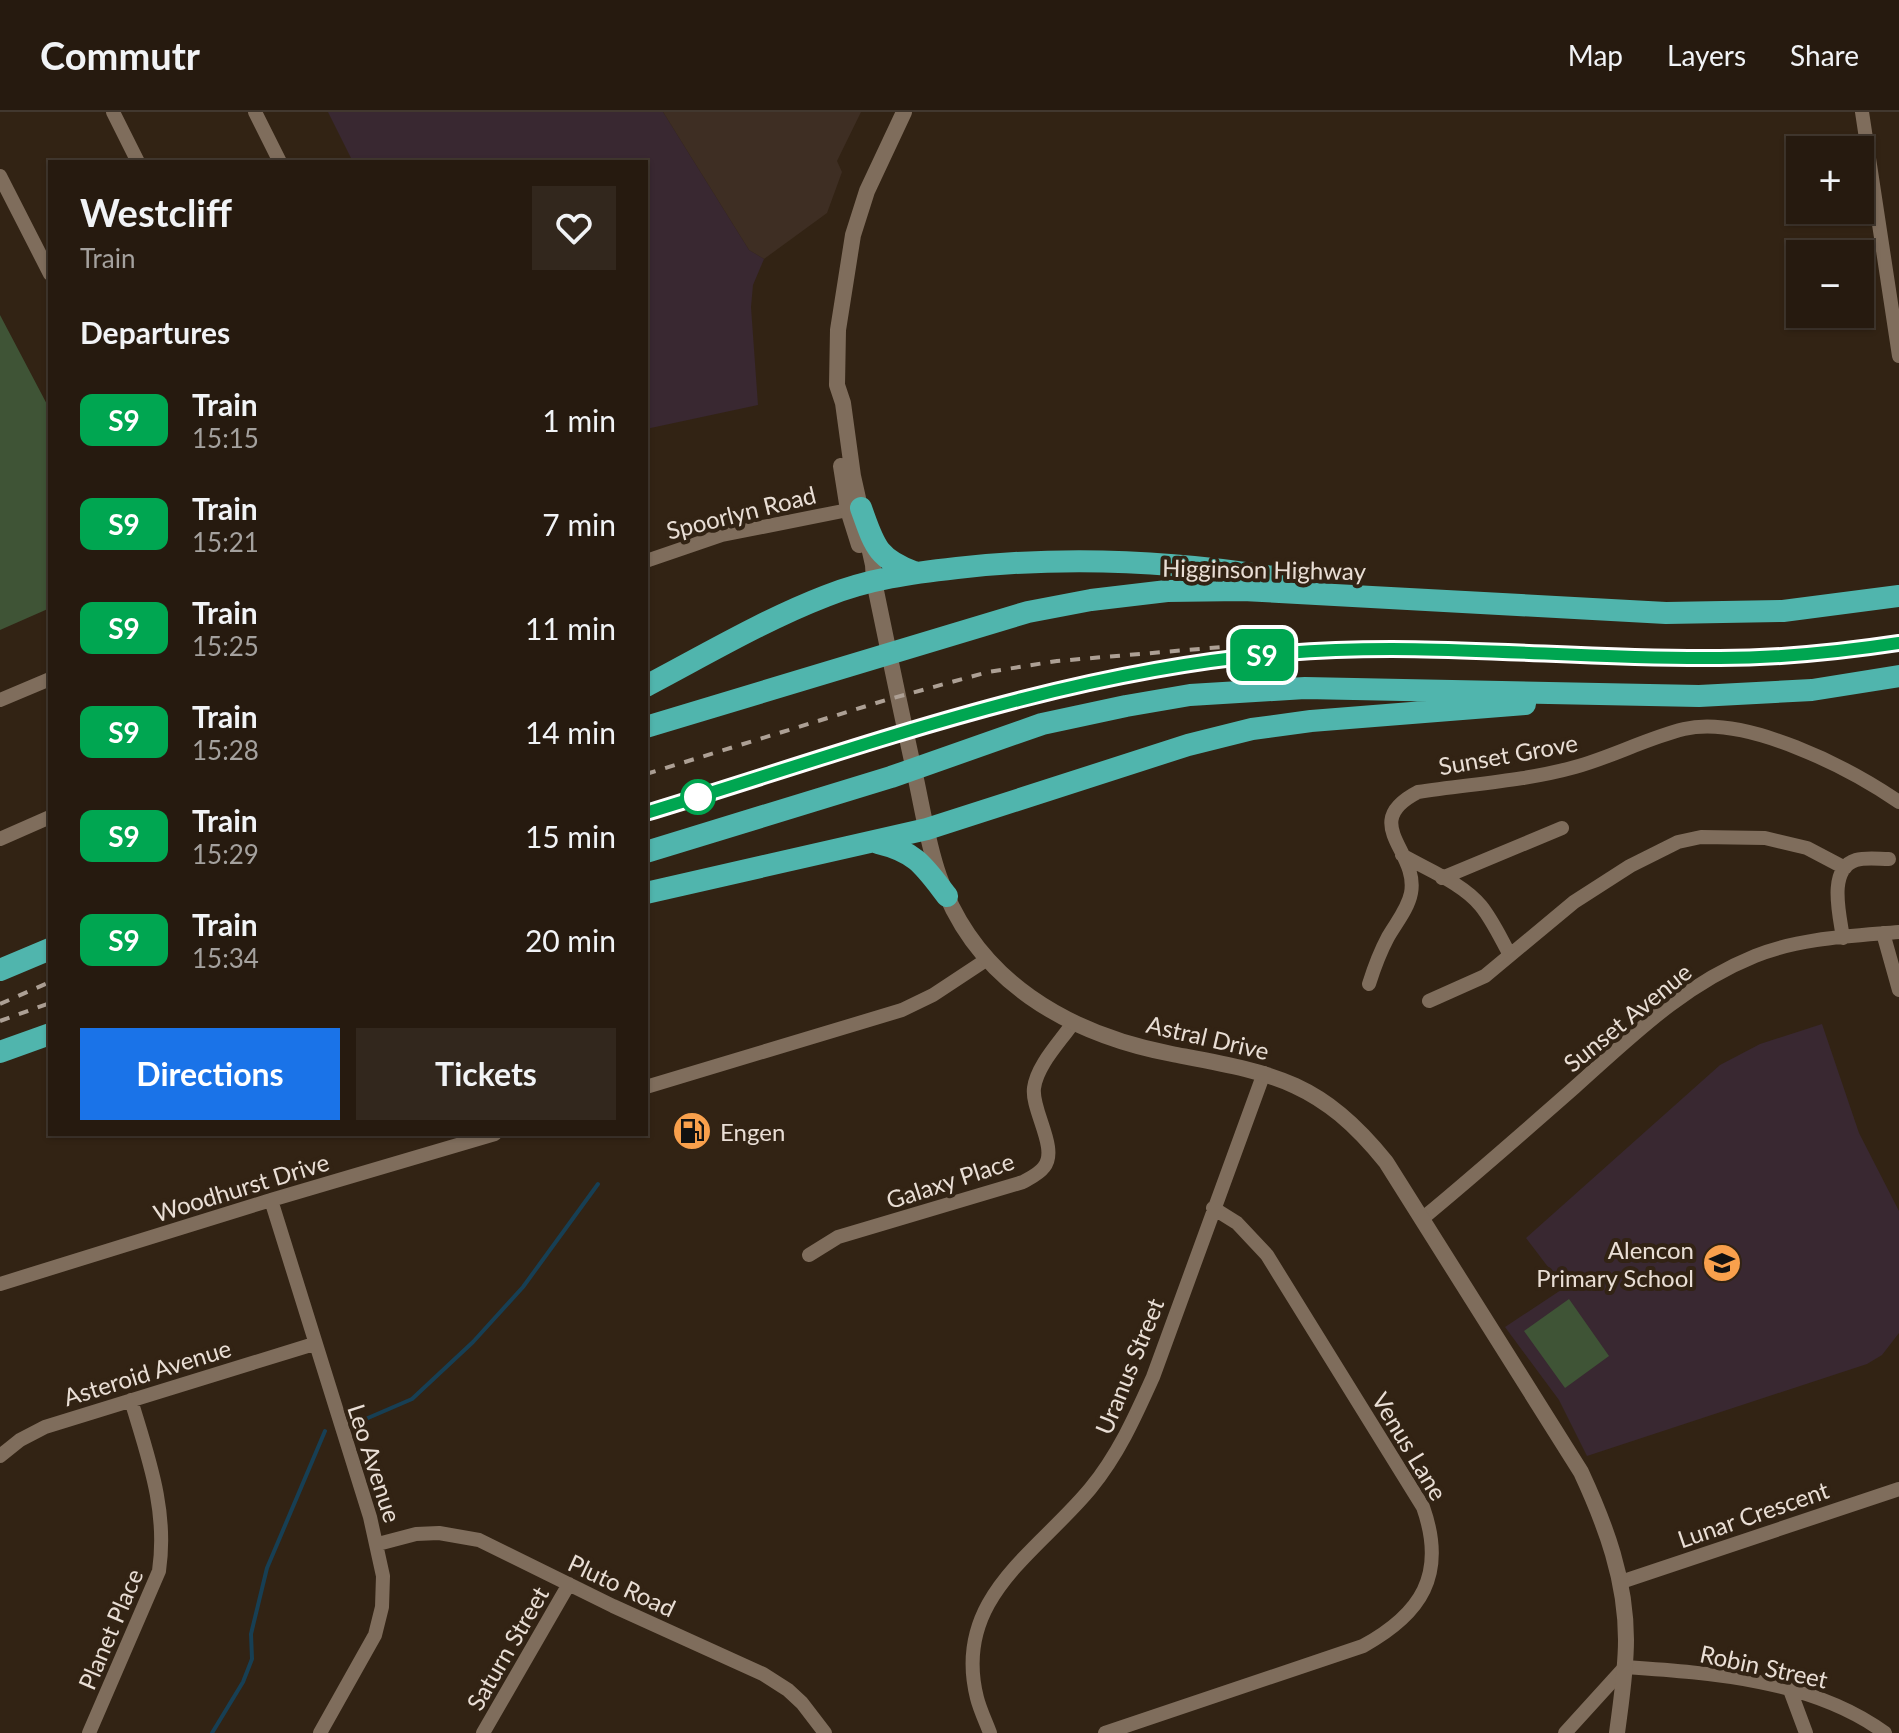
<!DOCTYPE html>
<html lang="en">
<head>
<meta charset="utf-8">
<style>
	body { margin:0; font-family:Lato,sans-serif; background:#32271d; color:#f1f3f6; height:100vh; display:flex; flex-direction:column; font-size:30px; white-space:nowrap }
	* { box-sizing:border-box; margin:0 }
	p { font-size:26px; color:#a4a19e }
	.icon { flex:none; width:44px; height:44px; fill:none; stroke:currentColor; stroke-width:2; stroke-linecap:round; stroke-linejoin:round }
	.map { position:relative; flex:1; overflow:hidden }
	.details { position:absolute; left:48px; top:48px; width:600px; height:976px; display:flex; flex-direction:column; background:#261a0f; border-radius:0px; box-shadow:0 2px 6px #0004,0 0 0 2px #42382f }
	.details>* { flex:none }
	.badge { padding:0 16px; border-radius:12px; font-size:28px; line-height:52px }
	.tools { position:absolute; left:1786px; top:24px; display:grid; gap:16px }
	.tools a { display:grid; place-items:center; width:88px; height:88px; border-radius:0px; background:#261a0f; box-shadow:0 2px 6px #0004,0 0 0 2px #42382f; font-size:40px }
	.map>.badge { position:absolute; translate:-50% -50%; box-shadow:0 0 0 4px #fff }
	h2 { padding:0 32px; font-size:30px; line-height:72px }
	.round { display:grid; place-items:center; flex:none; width:84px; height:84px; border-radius:0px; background:#32271d }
	.headline { display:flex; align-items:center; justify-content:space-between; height:136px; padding:0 32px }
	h1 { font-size:38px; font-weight:700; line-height:60px }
	.action { display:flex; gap:16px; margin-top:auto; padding:16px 32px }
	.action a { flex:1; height:92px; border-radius:0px; background:#1a73e8; color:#fff; font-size:32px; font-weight:700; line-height:92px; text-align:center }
	.action a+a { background:#32271d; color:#f1f3f6 }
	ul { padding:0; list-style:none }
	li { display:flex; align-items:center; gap:24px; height:104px; padding:0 32px }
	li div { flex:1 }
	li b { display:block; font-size:30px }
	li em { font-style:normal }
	li .badge { min-width:88px; font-weight:700; text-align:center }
	header { display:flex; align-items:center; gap:48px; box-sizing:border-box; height:112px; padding:0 40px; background:#261a0f; border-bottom:2px solid #42382f }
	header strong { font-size:38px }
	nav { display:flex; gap:44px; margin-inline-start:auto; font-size:28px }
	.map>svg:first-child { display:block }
	.industrial { fill:#3e2e23 }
	.education { fill:#392831 }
	.green { fill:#3f5436 }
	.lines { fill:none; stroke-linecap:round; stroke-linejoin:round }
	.stream { stroke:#173f54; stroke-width:4 }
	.minor { stroke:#7f6d5c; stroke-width:14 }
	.tertiary { stroke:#7f6d5c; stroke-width:16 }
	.trunk { stroke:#50b5ad; stroke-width:22 }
	.rail { stroke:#ada095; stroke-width:4; stroke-dasharray:10 10; stroke-linecap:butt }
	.line-casing { stroke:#fff; stroke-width:18 }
	.line { stroke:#00a651; stroke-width:12 }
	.stop-dot { fill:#fff; stroke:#00a651; stroke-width:4 }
	.labels { text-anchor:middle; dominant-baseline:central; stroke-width:8; stroke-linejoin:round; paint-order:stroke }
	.street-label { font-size:24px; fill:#e9ded5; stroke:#322314 }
	.poi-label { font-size:24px; fill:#e9ded5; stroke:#322314; text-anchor:start }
</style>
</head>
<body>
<header>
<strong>Commutr</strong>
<nav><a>Map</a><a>Layers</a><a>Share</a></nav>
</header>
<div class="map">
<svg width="1899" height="1621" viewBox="0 0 1899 1621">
	<rect width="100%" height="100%" fill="#322314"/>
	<path class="industrial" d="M663 0H861L837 49 842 60 827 101 764 147 749 138Z"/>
	<path class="education" d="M328 0H663L749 138 764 147 753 173 751 195 758 293 646 317V50H353Z
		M1822 912 1859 1021 1899 1099V1221L1882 1243 1867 1252 1587 1344 1559 1288 1505 1215 1564 1176 1526 1126 1720 953 1760 932Z"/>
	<path class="green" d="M0 203 50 298V496L0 518Z
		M1569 1187 1609 1244 1565 1276 1524 1219Z"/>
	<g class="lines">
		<path class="stream" d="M361 1309 412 1287 473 1230 523 1175 598 1072
			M212 1621 243 1570 252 1547 251 1522 267 1456 325 1319"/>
		<path class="minor" d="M113 0 138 50
			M255 0 280 50
			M1862 0 1899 244
			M0 64 50 162
			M646 449 722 423 848 398
			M0 588 50 567
			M0 727 50 705
			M1402 743C1428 758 1462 771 1481 794 1493 809 1501 827 1510 843
			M1442 766 1562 716
			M1883 821 1899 878
			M1843 826C1840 804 1827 757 1856 748 1866 745 1879 747 1889 747
			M1369 872C1374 856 1380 840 1388 825 1396 811 1408 797 1411 781 1419 739 1358 711 1418 680 1470 672 1525 669 1575 655 1612 645 1647 626 1684 617 1746 603 1848 655 1899 690
			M1429 889 1485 864 1574 790 1630 754 1678 730 1701 725 1765 726 1807 736 1845 756
			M646 975 902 898 933 883 986 848
			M271 1088 370 1405 383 1464 382 1495 375 1523 320 1621
			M1423 1106C1475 1063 1525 1019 1575 975 1632 924 1683 873 1755 844 1799 826 1853 824 1899 820
			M809 1143 838 1125 1023 1070C1030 1066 1039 1062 1044 1055 1059 1037 1031 998 1034 976 1037 953 1060 930 1073 911
			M0 1172 271 1088 495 1022
			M0 1344 20 1328 45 1315 314 1232
			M378 1432 416 1422 439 1421 479 1428 613 1494 763 1562 788 1578 802 1591 825 1621
			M1621 1470 1899 1377
			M1790 1578 1806 1621
			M89 1621 159 1459C168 1398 148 1345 131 1288
			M483 1621 569 1472
			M990 1621C986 1610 980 1598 977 1586 952 1487 1036 1442 1090 1377 1118 1343 1135 1305 1153 1265L1264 961
			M1105 1621 1363 1534C1421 1502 1447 1463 1423 1395L1267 1143 1237 1111 1213 1096
			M1565 1621 1625 1555C1713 1561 1813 1568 1885 1621"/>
		<path class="tertiary" d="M904 0 867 79 853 123 838 218 837 273 843 291 853 364 873 453 874 469C887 532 900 595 914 658 922 693 927 730 939 764 975 869 1068 922 1172 942 1271 961 1319 967 1386 1050L1581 1360C1606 1414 1626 1468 1626 1528 1626 1559 1621 1590 1617 1621
			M841 354 848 398 859 433"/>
		<path class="trunk" d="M861 396C874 432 876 446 914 460
			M646 574C705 543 764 508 826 484 868 467 912 461 957 456 1071 443 1184 449 1297 469
			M646 615 1028 500 1091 488 1167 479 1243 478 1666 501 1783 499 1899 484
			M878 731C916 740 924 754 947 784
			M646 740 891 665 1042 612 1126 594 1190 583 1305 576 1699 584 1812 578 1899 564
			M646 781 927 717 1188 633 1252 617 1311 609 1525 592
			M0 858 50 837
			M0 940 50 922"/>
		<path class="rail" d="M646 662 886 588 988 560 1057 549 1246 533
			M646 701C856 637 1065 558 1285 541 1491 525 1692 564 1899 531
			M0 892 50 870
			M0 909 50 891"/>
	</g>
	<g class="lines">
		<defs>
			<path id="line" d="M646 701C856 637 1065 558 1285 541 1430 529 1575 548 1720 546 1781 546 1840 540 1899 531"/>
		</defs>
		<use href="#line" class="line-casing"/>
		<use href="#line" class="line"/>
	</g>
	<defs>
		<symbol id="fuel-disc" viewBox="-11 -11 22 22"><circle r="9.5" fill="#f9a04c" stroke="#322314"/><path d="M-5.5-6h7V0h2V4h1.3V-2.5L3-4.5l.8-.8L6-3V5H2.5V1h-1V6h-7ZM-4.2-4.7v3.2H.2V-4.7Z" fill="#111"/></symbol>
		<symbol id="school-disc" viewBox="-11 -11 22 22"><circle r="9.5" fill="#f9a04c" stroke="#322314"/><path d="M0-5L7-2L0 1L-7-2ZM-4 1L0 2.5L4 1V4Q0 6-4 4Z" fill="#111"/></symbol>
	</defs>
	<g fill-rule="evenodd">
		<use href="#fuel-disc" x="670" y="997" width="44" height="44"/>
		<use href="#school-disc" x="1700" y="1129" width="44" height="44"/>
	</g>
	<circle class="stop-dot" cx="698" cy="685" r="16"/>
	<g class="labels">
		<g class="street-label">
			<text transform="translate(741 400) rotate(-14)">Spoorlyn Road</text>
			<text transform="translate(1264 457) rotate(1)">Higginson Highway</text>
			<text transform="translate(1508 642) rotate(-10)">Sunset Grove</text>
			<text transform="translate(1627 905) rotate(-39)">Sunset Avenue</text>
			<text transform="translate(1208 925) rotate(13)">Astral Drive</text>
			<text transform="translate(950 1068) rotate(-18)">Galaxy Place</text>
			<text transform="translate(241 1075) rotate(-17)">Woodhurst Drive</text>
			<text transform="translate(1129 1254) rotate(-68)">Uranus Street</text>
			<text transform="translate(147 1260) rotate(-17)">Asteroid Avenue</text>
			<text transform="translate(1410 1334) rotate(59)">Venus Lane</text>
			<text transform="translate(375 1351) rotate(72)">Leo Avenue</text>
			<text transform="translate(1753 1402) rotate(-19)">Lunar Crescent</text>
			<text transform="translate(622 1473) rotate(25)">Pluto Road</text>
			<text transform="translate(110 1517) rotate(-67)">Planet Place</text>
			<text transform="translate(507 1536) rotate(-60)">Saturn Street</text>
			<text transform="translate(1764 1554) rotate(12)">Robin Street</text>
		</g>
		<g class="poi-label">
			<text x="720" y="1019">Engen</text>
			<text x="1694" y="1137" text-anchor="end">Alencon<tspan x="1694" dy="28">Primary School</tspan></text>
		</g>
	</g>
</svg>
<div class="tools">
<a>+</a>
<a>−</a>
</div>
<b class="badge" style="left:1262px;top:543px;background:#00a651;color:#fff">S9</b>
<section class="details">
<div class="headline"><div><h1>Westcliff</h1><p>Train</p></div><a class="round"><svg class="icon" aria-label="heart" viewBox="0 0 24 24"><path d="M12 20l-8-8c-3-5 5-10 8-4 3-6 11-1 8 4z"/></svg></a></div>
<h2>Departures</h2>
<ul>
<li><span class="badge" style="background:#00a651;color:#fff">S9</span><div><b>Train</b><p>15:15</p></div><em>1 min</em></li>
<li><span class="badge" style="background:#00a651;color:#fff">S9</span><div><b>Train</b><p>15:21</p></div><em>7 min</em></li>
<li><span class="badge" style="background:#00a651;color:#fff">S9</span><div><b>Train</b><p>15:25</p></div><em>11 min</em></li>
<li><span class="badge" style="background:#00a651;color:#fff">S9</span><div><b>Train</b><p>15:28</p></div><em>14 min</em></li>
<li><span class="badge" style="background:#00a651;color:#fff">S9</span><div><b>Train</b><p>15:29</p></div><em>15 min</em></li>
<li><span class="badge" style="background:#00a651;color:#fff">S9</span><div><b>Train</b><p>15:34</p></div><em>20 min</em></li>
</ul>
<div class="action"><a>Directions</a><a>Tickets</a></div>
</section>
</div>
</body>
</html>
